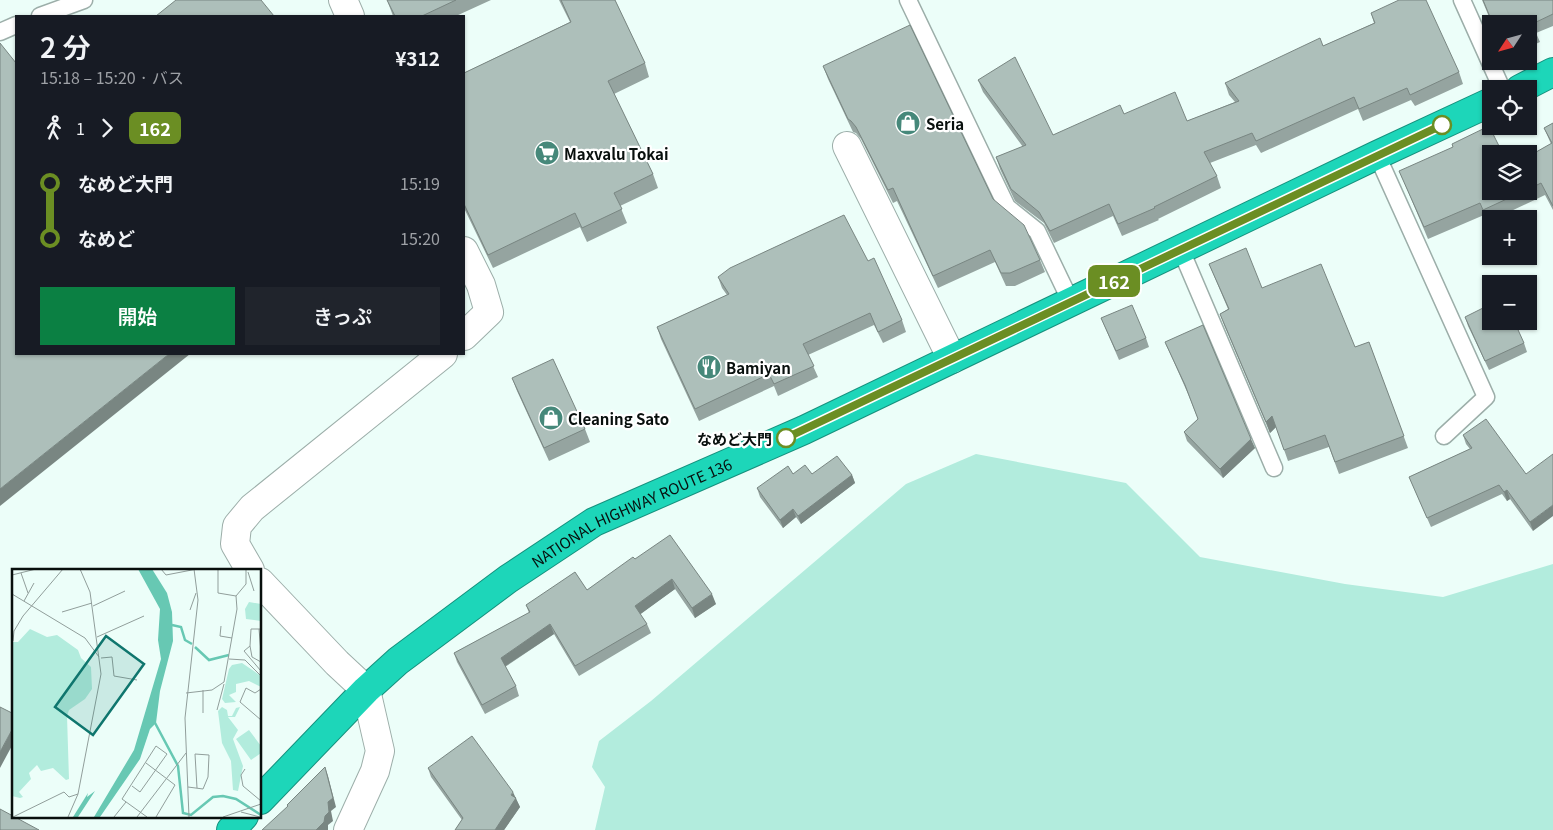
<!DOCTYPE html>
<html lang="ja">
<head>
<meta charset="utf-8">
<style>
	body { margin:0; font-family:Georgia,"Noto Sans JP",serif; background:#20242c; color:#f1f3f6; height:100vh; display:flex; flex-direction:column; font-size:19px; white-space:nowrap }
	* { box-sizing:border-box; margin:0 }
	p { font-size:16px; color:#9ea1a6 }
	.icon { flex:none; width:28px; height:28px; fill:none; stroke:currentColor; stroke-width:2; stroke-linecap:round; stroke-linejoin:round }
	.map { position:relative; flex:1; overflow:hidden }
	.panel { position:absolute; left:15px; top:15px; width:450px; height:340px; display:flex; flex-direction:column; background:#171b24; border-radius:0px; box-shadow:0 1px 4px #0004 }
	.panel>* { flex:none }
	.badge { padding:0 10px; border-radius:8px; font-size:18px; line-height:32px }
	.needle { width:32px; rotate:234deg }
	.controls { position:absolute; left:1482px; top:15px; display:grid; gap:10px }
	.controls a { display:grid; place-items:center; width:55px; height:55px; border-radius:0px; background:#171b24; box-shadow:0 1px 4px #0004; font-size:25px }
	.map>.badge { position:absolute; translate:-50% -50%; box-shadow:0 0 0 2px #fff }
	.legs { display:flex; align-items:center; gap:8px; height:55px; padding:0 25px; font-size:16px }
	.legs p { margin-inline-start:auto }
	.headline { display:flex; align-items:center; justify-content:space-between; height:85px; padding:0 25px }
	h1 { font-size:28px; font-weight:600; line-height:38px }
	.button { display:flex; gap:10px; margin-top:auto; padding:10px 25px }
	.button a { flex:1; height:58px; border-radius:0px; background:#0b8043; color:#fff; font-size:20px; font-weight:600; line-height:58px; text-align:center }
	.button a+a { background:#20242c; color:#f1f3f6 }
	ul { padding:0 25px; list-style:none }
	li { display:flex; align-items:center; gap:18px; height:55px; font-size:19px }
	li i { display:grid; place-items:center; width:8px; height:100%; margin:0 6px; background:currentColor }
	li i::after { content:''; width:12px; height:12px; margin:-6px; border:4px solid; border-radius:50%; background:#171b24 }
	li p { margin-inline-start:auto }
	li:first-child i { background:linear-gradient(#0000 50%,currentColor 0) }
	li:last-child i { background:linear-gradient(currentColor 50%,#0000 0) }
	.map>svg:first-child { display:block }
	.green { fill:#b2ecdd }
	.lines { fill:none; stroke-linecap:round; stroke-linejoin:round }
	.lane-casing { stroke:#9caea9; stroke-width:19 }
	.street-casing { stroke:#9caea9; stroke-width:30 }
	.secondary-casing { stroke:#9caea9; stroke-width:30 }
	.highway-casing { stroke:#16907d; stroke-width:30 }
	.lane { stroke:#fff; stroke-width:16 }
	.street { stroke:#fff; stroke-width:28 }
	.secondary { stroke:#fff; stroke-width:28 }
	.highway { stroke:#1dd6b9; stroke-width:28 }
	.wall { fill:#95a4a0 }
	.shaded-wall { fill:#798682 }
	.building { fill:#adbfba; stroke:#798682 }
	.line-1-casing { stroke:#fff; stroke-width:11 }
	.line-1 { stroke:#6b8e23; stroke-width:8 }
	.stop-1-dot { fill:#fff; stroke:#6b8e23; stroke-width:2.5 }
	.labels { text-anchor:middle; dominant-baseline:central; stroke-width:4.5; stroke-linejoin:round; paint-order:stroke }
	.poi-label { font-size:15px; font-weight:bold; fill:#080f0d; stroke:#fff; text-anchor:start }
	.stop-label { font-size:15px; font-weight:bold; fill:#080f0d; stroke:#fff; text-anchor:end }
	.street-label { font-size:15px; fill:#080f0d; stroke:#fff }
	.inset-river { fill:none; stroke:#67c8b3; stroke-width:2.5 }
	.inset-road { fill:none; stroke:#919e9b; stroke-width:1 }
	.view { fill:#0f766e; fill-opacity:0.15; stroke:#0f766e; stroke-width:2.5 }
	.inset-edge { fill:none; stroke:#080f0d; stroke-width:2.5 }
</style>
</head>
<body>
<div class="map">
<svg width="1553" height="830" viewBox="0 0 1553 830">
	<rect width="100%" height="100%" fill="#ecfef9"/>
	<path class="green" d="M976 454 1126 483 1200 557 1345 584 1443 597 1553 564V830H595L605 787 592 767 599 741 651 701 906 484Z"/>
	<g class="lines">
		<defs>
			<path id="lane" d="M908 0 1007 207 1037 231 1071 302
				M1462 0 1502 89
				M40 16 84 0
				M0 32 16 25
				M1377 155 1486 397 1444 436
				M1181 250 1274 468"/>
			<path id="street" d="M343 0 350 16
				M847 146 952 359
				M464 251 481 285 489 312 464 336
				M250 570 235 544 237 526 252 508 443 354
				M260 582 337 663 366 690"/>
			<path id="secondary" d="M348 830 375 771 380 751 366 690"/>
			<g id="highway">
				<path d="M1520 89 1553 72"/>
				<path id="s1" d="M260 800 366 690 398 661 508 579 594 522 804 430 1377 155 1491 102"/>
				<path d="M231 830 244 816"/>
			</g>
		</defs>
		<use href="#lane" class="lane-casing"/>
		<use href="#street" class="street-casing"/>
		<use href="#secondary" class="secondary-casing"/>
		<use href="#highway" class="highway-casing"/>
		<use href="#lane" class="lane"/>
		<use href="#street" class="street"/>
		<use href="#secondary" class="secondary"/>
		<use href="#highway" class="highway"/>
	</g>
	<path class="wall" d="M387 0H491L456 16H393Z
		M559 0H615L645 63 649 77 614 94 653 174 658 188 620 206 627 223 587 242 580 227 493 268 464 208V73L570 22Z
		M1482 0H1553V26L1536 33 1540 42 1529 47V24H1492Z
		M1371 13 1459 72 1463 84 1415 106 1411 100 1363 121 1358 109 1261 153 1256 145 1210 163 1217 176 1221 188 1158 219 1159 220 1122 236 1113 216 1054 243 1044 223 1015 201 1000 169 996 157 1023 147 983 92 978 80 1053 135 1124 114 1187 121 1235 102 1229 95 1225 83 1323 46 1374 23Z
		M823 66 993 199 1040 260 1045 272 1015 286H1006L995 262 938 288 897 201 893 203 861 139 856 133 853 132 828 79Z
		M1553 123V210L1545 195 1494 219H1491V220L1488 222 1484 215 1428 239 1404 182 1399 171 1491 191H1529V156L1551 144 1544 128Z
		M868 261 902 320 906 332 883 343 874 325 808 355 818 377 778 396 774 386 699 421 661 339 657 327 727 295 722 288 718 277Z
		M1209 264 1262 288 1355 347 1369 342 1408 448 1339 474 1329 447 1288 461 1276 427 1270 433 1224 325 1220 314 1228 309Z
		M1465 317 1524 343 1527 352 1489 370 1468 326Z
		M1101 318 1146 338 1149 347 1119 360Z
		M1165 343 1255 448 1223 478 1187 441 1184 432 1198 419 1188 394 1169 351Z
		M512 378 585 429 590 442 549 461 517 391Z
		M1463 435 1526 474 1533 531 1510 499 1507 501 1502 494 1431 527 1409 477 1470 449 1466 444Z
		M793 474 852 475 855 483 801 524 796 517 783 528 760 497 757 488Z
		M635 559 716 604 695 618 675 589 640 614 647 624 651 633 579 676 554 634 505 667 516 686 519 696 485 714 457 662 454 653 529 613 526 605 587 590Z
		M428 768 515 797 520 807 504 830H455L462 820 431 777Z"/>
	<path class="shaded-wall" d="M169 354H190L0 506V489Z
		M1272 416 1276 427 1270 433 1266 422Z
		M1251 439 1255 448 1223 478 1220 469Z
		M852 475 855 483 801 524 798 516Z
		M1507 490 1510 499 1507 501 1504 492Z
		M1553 505V516L1533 531 1530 522Z
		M793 509 796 517 783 528 780 520Z
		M672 579 675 589 638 616 635 606Z
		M712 594 716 604 695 618 692 608Z
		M550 624 554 634 504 667 501 658Z
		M14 726V742L0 768V752Z
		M325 767 328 776 336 807 331 811 333 821 328 825V830H316L325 816 328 802Z
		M513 792 520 807 504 830H495Z"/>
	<path class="building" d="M176 0H261L274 16H156Z
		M387 0H456L422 16H395Z
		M561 0H615L645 63 608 81 653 174 614 193 622 209 582 228 575 213 488 255 464 204V73L571 22Z
		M1399 0H1426L1459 72 1410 95 1407 88 1359 109 1354 97 1256 141 1252 133 1204 152 1217 176 1154 207 1155 208 1118 224 1109 204 1050 231 1039 212 1011 189 996 157 1026 145 978 80 1015 57 1053 135 1120 105 1124 114 1175 92 1187 121 1239 101 1225 83 1320 38 1323 46 1375 23 1371 13Z
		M1483 0H1553V14L1532 24 1536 33 1529 36V24H1493Z
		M910 25 993 199 1024 225 1040 260 1010 273H1001L990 250 933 276 893 188 888 190 856 127 851 121 848 119 823 66Z
		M0 43 16 63V354H169L0 489Z
		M1553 123V206L1541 183 1529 189V156L1552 143 1544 128Z
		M1489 126 1503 154H1491V191H1524L1483 210 1480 203 1424 227 1399 171 1453 147 1452 144Z
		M844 215 868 261 874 258 902 320 878 332 870 313 803 344 814 366 774 384 769 374 695 409 657 327 729 294 718 277 730 268Z
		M1246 248 1262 288 1321 264 1355 347 1369 342 1404 436 1335 462 1325 435 1284 450 1272 416 1266 422 1220 314 1229 309 1209 264Z
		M1491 304V321H1514L1524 343 1485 361 1465 317Z
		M1132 305 1146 338 1116 351 1101 318Z
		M1203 325 1251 439 1220 469 1184 432 1198 419 1185 385 1165 342Z
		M553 359 585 429 544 448 512 378Z
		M1486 419 1526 474 1553 454V505L1530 522 1507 490 1504 492 1499 485 1427 518 1409 477 1472 448 1463 435Z
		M837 456 852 475 798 516 793 509 780 520 757 488 788 466 793 474 805 465 812 474Z
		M670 535 712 594 692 608 672 579 635 606 647 624 575 666 550 624 501 658 516 686 482 705 454 653 530 612 526 605 575 572 587 590 633 557 635 559Z
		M0 707 14 714V726L0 752Z
		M472 736 513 792 511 795 516 798 495 830H455L463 818 428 768Z
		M325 767 333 798 328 802 329 812 325 816 324 822 316 830H262L288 806 287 805Z
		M0 809 39 830H0Z"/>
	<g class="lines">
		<defs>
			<path id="line-1" d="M786 438 1442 125"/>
		</defs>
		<use href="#line-1" class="line-1-casing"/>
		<use href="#line-1" class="line-1"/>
	</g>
	<defs>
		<symbol id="shop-disc" viewBox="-11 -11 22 22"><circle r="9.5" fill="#46887a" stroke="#fff"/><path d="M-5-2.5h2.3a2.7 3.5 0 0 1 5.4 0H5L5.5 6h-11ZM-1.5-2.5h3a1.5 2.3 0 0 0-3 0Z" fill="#fff"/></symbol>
		<symbol id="supermarket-disc" viewBox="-11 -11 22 22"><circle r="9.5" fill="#46887a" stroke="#fff"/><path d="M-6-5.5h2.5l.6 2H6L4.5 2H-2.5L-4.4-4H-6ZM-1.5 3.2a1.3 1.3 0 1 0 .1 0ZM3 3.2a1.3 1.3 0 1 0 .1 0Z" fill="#fff"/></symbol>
		<symbol id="restaurant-disc" viewBox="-11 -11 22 22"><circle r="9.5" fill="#46887a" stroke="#fff"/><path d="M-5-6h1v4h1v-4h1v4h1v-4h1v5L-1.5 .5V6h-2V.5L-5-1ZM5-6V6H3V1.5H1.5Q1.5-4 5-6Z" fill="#fff"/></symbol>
	</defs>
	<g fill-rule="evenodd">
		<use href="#shop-disc" x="894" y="109" width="28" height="28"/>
		<use href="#supermarket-disc" x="533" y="139" width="28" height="28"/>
		<use href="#restaurant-disc" x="695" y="353" width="28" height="28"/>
		<use href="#shop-disc" x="537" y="404" width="28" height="28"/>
	</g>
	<g class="stop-1-dot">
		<circle cx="1442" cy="125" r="9"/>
		<circle cx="786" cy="438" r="9"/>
	</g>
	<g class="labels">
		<g class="poi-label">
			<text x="926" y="123">Seria</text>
			<text x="564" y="153">Maxvalu Tokai</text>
			<text x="726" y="367">Bamiyan</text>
			<text x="568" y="418">Cleaning Sato</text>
		</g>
		<g class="stop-label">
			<text x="772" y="438">なめど大門</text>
		</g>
		<g class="street-label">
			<text stroke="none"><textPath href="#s1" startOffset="474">NATIONAL HIGHWAY ROUTE 136</textPath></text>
		</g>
	</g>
	<g transform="translate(12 569)">
		<rect width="249" height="249" fill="#ecfef9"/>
		<path d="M237 33 249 35V52L234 50 233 40ZM18 60 35 68 45 66 66 81 69 89 79 98 80 120 73 130 57 141 55 147 57 210 54 211 41 199 29 202 25 196 17 204 19 210 7 223 11 228 8 229 0 227V73H6ZM230 94 249 107V118L237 112 224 115V123L217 126 224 133 213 134 210 130 217 100 220 96ZM210 138 215 141 216 147H220L224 139 228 138 223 148H216L226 161 221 170 231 197 226 222 221 221 219 192 210 174 206 142ZM237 161 249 177V184L239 191 224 170Z" fill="#b2ecdd"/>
		<path d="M126 0H140L155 24 160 43 161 72 148 122 144 154 138 160 128 190 88 248H82L122 181 149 90 146 71 148 40ZM83 222 66 248H61L76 224 75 228Z" fill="#67c8b3"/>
		<path class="inset-river" d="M160 56 169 58 173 71 180 75M183 78 197 91 217 86M142 152 166 197 171 244 179 246 201 228 211 227 224 230 249 246"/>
		<path class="inset-road" d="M149 0 154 6 185 0M206 0V24L224 27M236 3 242 22M9 4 16 24M0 6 24 0M0 25 73 69 87 88M12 32 22 14M81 37 113 22M178 41 184 24M50 43 80 34M209 57 208 67 220 69M247 60 249 83M249 60H239L238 77 240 88 249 93M85 68 132 47M1 72 2 62 11 47 51 0M238 77 232 82 249 102M89 89 100 88 102 107 125 111M217 90 233 91 249 107M249 120 243 124 234 119 228 133 249 151M174 124 200 121 212 113 225 40 224 27 234 15V0M205 141 212 115M191 144V121M134 194 163 216 144 248M233 200 229 206 231 217 249 232M120 217 128 223 155 185 144 177 110 230 135 248M176 218 191 220 196 208 197 186 183 185 185 219M229 243 248 248M1 248 52 223 57 228 66 225M56 248 66 225 89 105 78 23 68 0M102 248 114 233M125 248 174 184M177 248 173 149 186 31 182 0M211 248 249 235"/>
		<path class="view" d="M94 67 132 95 81 166 43 138Z"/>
		<rect width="249" height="249" class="inset-edge"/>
	</g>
</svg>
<div class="controls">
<a><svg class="needle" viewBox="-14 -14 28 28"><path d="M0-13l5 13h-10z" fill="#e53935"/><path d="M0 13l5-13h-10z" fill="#9ea1a6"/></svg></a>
<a><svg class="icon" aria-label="locate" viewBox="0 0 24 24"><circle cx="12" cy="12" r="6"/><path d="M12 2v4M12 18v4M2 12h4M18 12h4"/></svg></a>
<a><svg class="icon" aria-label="layers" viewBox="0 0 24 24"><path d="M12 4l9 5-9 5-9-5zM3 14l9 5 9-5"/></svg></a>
<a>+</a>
<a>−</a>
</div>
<b class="badge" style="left:1114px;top:281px;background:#6b8e23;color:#fff">162</b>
<section class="panel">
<div class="headline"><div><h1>2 分</h1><p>15:18 – 15:20 · バス</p></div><b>¥312</b></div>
<div class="legs"><svg class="icon" aria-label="walk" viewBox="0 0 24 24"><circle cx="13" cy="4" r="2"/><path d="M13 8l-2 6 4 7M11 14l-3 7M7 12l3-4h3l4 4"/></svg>1<svg class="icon" aria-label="forward" viewBox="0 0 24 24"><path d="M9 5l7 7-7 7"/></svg><b class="badge" style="background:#6b8e23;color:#fff">162</b></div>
<ul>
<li><i style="color:#6b8e23"></i><b>なめど大門</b><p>15:19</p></li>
<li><i style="color:#6b8e23"></i><b>なめど</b><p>15:20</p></li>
</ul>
<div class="button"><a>開始</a><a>きっぷ</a></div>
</section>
</div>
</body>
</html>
